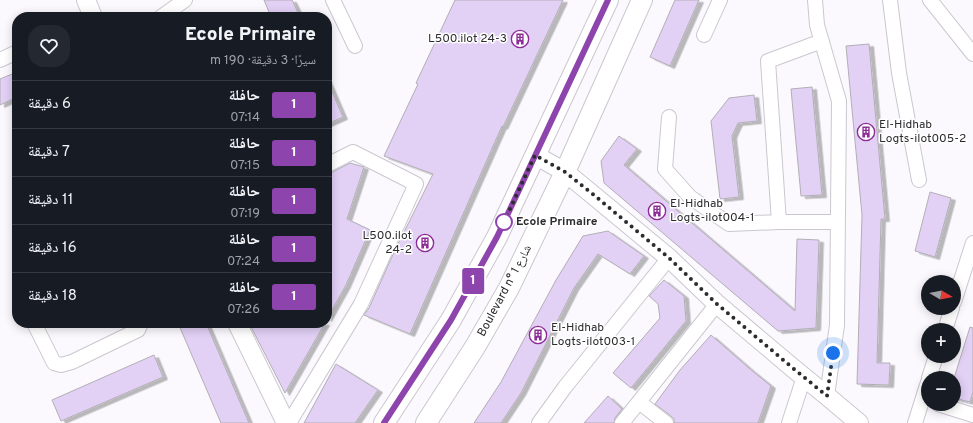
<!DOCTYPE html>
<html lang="ar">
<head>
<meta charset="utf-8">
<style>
	body { margin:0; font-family:Overpass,"Noto Naskh Arabic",sans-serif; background:#242831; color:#f1f3f6; direction:rtl; height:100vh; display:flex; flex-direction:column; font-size:15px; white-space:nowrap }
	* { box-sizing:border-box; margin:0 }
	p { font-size:13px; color:#9ea1a6 }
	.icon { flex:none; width:22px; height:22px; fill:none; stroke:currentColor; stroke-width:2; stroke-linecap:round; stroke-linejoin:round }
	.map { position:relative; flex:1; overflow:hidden; direction:ltr }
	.details { position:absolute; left:12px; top:12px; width:320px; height:316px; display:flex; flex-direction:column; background:#171b24; border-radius:16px; box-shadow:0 2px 10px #0003; direction:rtl }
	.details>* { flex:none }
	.badge { padding:0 8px; border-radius:3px; font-size:14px; line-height:26px }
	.needle { width:26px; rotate:100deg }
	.tools { position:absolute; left:921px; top:275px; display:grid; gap:8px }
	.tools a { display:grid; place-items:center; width:40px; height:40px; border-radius:50%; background:#171b24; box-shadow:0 2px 10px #0003; font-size:20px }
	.you { position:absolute; width:20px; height:20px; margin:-10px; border:3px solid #fff; border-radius:50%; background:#1a73e8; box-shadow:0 0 0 6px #1a73e833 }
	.map>.badge { position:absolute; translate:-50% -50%; box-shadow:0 0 0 2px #fff }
	.round { display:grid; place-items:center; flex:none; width:42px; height:42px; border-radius:16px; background:#242831 }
	.summary { display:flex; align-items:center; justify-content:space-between; height:68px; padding:0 16px }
	h1 { font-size:19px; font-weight:800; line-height:30px }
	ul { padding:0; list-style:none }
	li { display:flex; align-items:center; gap:12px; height:48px; padding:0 16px; border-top:1px solid #363941 }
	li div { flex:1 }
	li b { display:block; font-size:15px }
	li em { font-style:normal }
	li .badge { min-width:44px; font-weight:700; text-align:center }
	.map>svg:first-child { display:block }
	.building { fill:#e2d0f5; stroke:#b2aeb6; filter:url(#shadow) }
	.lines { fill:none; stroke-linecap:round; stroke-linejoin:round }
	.minor-casing { stroke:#cbc7cf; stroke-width:16 }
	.tertiary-casing { stroke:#cbc7cf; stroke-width:20 }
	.secondary-casing { stroke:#cbc7cf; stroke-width:22 }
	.minor { stroke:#fff; stroke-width:14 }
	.tertiary { stroke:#fff; stroke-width:18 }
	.secondary { stroke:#fff; stroke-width:20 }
	.line-casing { stroke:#fff; stroke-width:9 }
	.line { stroke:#8e44ad; stroke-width:6 }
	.walk { stroke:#2c2b2e; stroke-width:4; stroke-dasharray:0 7.2 }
	.stop-dot { fill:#fff; stroke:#8e44ad; stroke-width:2 }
	.labels { text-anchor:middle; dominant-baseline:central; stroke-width:3; stroke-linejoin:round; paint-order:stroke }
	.poi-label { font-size:12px; fill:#2c2b2e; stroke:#fff; text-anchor:start }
	.stop-label { font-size:12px; font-weight:bold; fill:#2c2b2e; stroke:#fff; text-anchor:start }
	.street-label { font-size:12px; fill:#2c2b2e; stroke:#fff }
</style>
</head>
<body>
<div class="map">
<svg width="973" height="423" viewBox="0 0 973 423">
	<defs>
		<filter id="shadow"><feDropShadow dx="4.5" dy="2.5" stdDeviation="0" flood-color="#0004"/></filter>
	</defs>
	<rect width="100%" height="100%" fill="#fbf9fe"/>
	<path class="building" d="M264 0H292L300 17H271Z
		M455 0H563L503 127 502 126 410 334 364 315 369 308 395 250 433 174 384 156 418 84 416 83Z
		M675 0H699L670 66 650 57Z
		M869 44 885 219H881L877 363H890L889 385 857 384 862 215 846 46Z
		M17 72V97L0 105V79Z
		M327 80 343 117 327 124Z
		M812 87 822 195 801 196 791 89Z
		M754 95 757 121 738 123 732 136 739 197 720 199 711 121 729 98Z
		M619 136 637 149 624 165 795 311 797 239 819 240 816 328 778 331 604 183 601 161Z
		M350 163 364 167 347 219 370 230 346 285 327 319V175Z
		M930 192 951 198 935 257 915 251Z
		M608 231 644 256 630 274 598 254 574 288 521 393 501 423H474L501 382 556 280 583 236Z
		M664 280 684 296 686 321 631 388 613 373 660 318 658 304 649 296Z
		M178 323H206L249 423H221Z
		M249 323H325L285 393Z
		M970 327 973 328V392L970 402 954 398V378Z
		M711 335 750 369 771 386 758 423H674V419L671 416 655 404 680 370Z
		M154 355 163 377 61 421 52 400Z
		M336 364 378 390 355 423H304Z
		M608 396 622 409 615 418 614 423H584Z"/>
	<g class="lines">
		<defs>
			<path id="minor" d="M333 0 355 46
				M815 0 817 25 839 101 837 325 827 396
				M890 0 899 73 919 180
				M930 0 973 54
				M161 17 185 0
				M704 35 720 0
				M822 41 768 61 779 222H838
				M0 60 17 52
				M669 117 665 169 690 197 729 224 779 222
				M954 302 973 243
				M34 323 54 363 61 365 72 362 138 330 141 323
				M945 330 952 308
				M929 378 936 356
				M639 402 666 423
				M938 404 973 415
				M289 423 361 304 416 184 353 152 327 165
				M539 423 565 387 669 258
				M622 423 717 304
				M789 423 804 377
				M915 423 928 382"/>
			<path id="tertiary" d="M86 0 93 17
				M535 155 565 172 593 195 669 258 717 304 794 369 827 396 859 423
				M237 323 286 423"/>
			<path id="secondary" d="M384 423 451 320 497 237 608 0
				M426 423 475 347 509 288 565 172 642 0"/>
		</defs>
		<use href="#minor" class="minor-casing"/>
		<use href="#tertiary" class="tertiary-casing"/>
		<use href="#secondary" class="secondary-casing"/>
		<use href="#minor" class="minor"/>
		<use href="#tertiary" class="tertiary"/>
		<use href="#secondary" class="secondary"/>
	</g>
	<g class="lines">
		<defs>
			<path id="line" d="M384 423 451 320 497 237 608 0"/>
		</defs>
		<use href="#line" class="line-casing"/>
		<use href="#line" class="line"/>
		<path class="walk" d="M504 222 535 155 565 172 594 195 669 258 717 304 794 369 827 396 833 353"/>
	</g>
	<defs>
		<symbol id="building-ring" viewBox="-11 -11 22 22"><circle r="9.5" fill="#fff" stroke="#8c2c96" stroke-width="1.5"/><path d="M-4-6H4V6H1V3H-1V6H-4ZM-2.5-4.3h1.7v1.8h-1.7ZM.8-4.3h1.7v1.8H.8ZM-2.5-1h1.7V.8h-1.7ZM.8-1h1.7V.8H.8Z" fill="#8c2c96"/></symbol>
	</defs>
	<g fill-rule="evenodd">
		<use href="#building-ring" x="510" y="29" width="20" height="20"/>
		<use href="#building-ring" x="856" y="122" width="20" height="20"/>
		<use href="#building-ring" x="647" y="201" width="20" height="20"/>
		<use href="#building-ring" x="415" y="233" width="20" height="20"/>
		<use href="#building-ring" x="528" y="325" width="20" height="20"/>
	</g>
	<circle class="stop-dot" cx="504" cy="222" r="8"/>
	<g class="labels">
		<g class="poi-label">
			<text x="507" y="39" text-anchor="end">L500.ilot 24-3</text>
			<text x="879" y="125">El-Hidhab<tspan x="879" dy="14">Logts-ilot005-2</tspan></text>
			<text x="670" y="204">El-Hidhab<tspan x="670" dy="14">Logts-ilot004-1</tspan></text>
			<text x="412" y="236" text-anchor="end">L500.ilot<tspan x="412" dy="14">24-2</tspan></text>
			<text x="551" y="328">El-Hidhab<tspan x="551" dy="14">Logts-ilot003-1</tspan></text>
		</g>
		<g class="stop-label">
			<text x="516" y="222">Ecole Primaire</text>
		</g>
		<g class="street-label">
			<text transform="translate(505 291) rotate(-62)">Boulevard n° شارع 1</text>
		</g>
	</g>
</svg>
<div class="tools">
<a><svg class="needle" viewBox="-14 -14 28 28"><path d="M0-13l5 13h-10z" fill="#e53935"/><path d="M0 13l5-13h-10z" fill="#9ea1a6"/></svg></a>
<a>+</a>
<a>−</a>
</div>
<div class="you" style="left:833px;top:353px"></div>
<b class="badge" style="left:473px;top:281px;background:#8e44ad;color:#fff">1</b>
<section class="details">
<div class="summary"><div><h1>Ecole Primaire</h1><p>سيرًا · 3 دقيقة · 190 m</p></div><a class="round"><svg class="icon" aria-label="heart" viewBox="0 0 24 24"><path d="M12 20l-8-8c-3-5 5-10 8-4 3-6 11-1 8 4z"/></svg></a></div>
<ul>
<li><span class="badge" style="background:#8e44ad;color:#fff">1</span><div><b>حافلة</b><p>07:14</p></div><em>6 دقيقة</em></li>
<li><span class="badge" style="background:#8e44ad;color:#fff">1</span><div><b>حافلة</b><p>07:15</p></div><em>7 دقيقة</em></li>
<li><span class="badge" style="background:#8e44ad;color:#fff">1</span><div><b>حافلة</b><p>07:19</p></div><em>11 دقيقة</em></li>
<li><span class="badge" style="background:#8e44ad;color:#fff">1</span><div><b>حافلة</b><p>07:24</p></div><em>16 دقيقة</em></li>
<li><span class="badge" style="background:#8e44ad;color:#fff">1</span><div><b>حافلة</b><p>07:26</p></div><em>18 دقيقة</em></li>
</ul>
</section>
</div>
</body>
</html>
